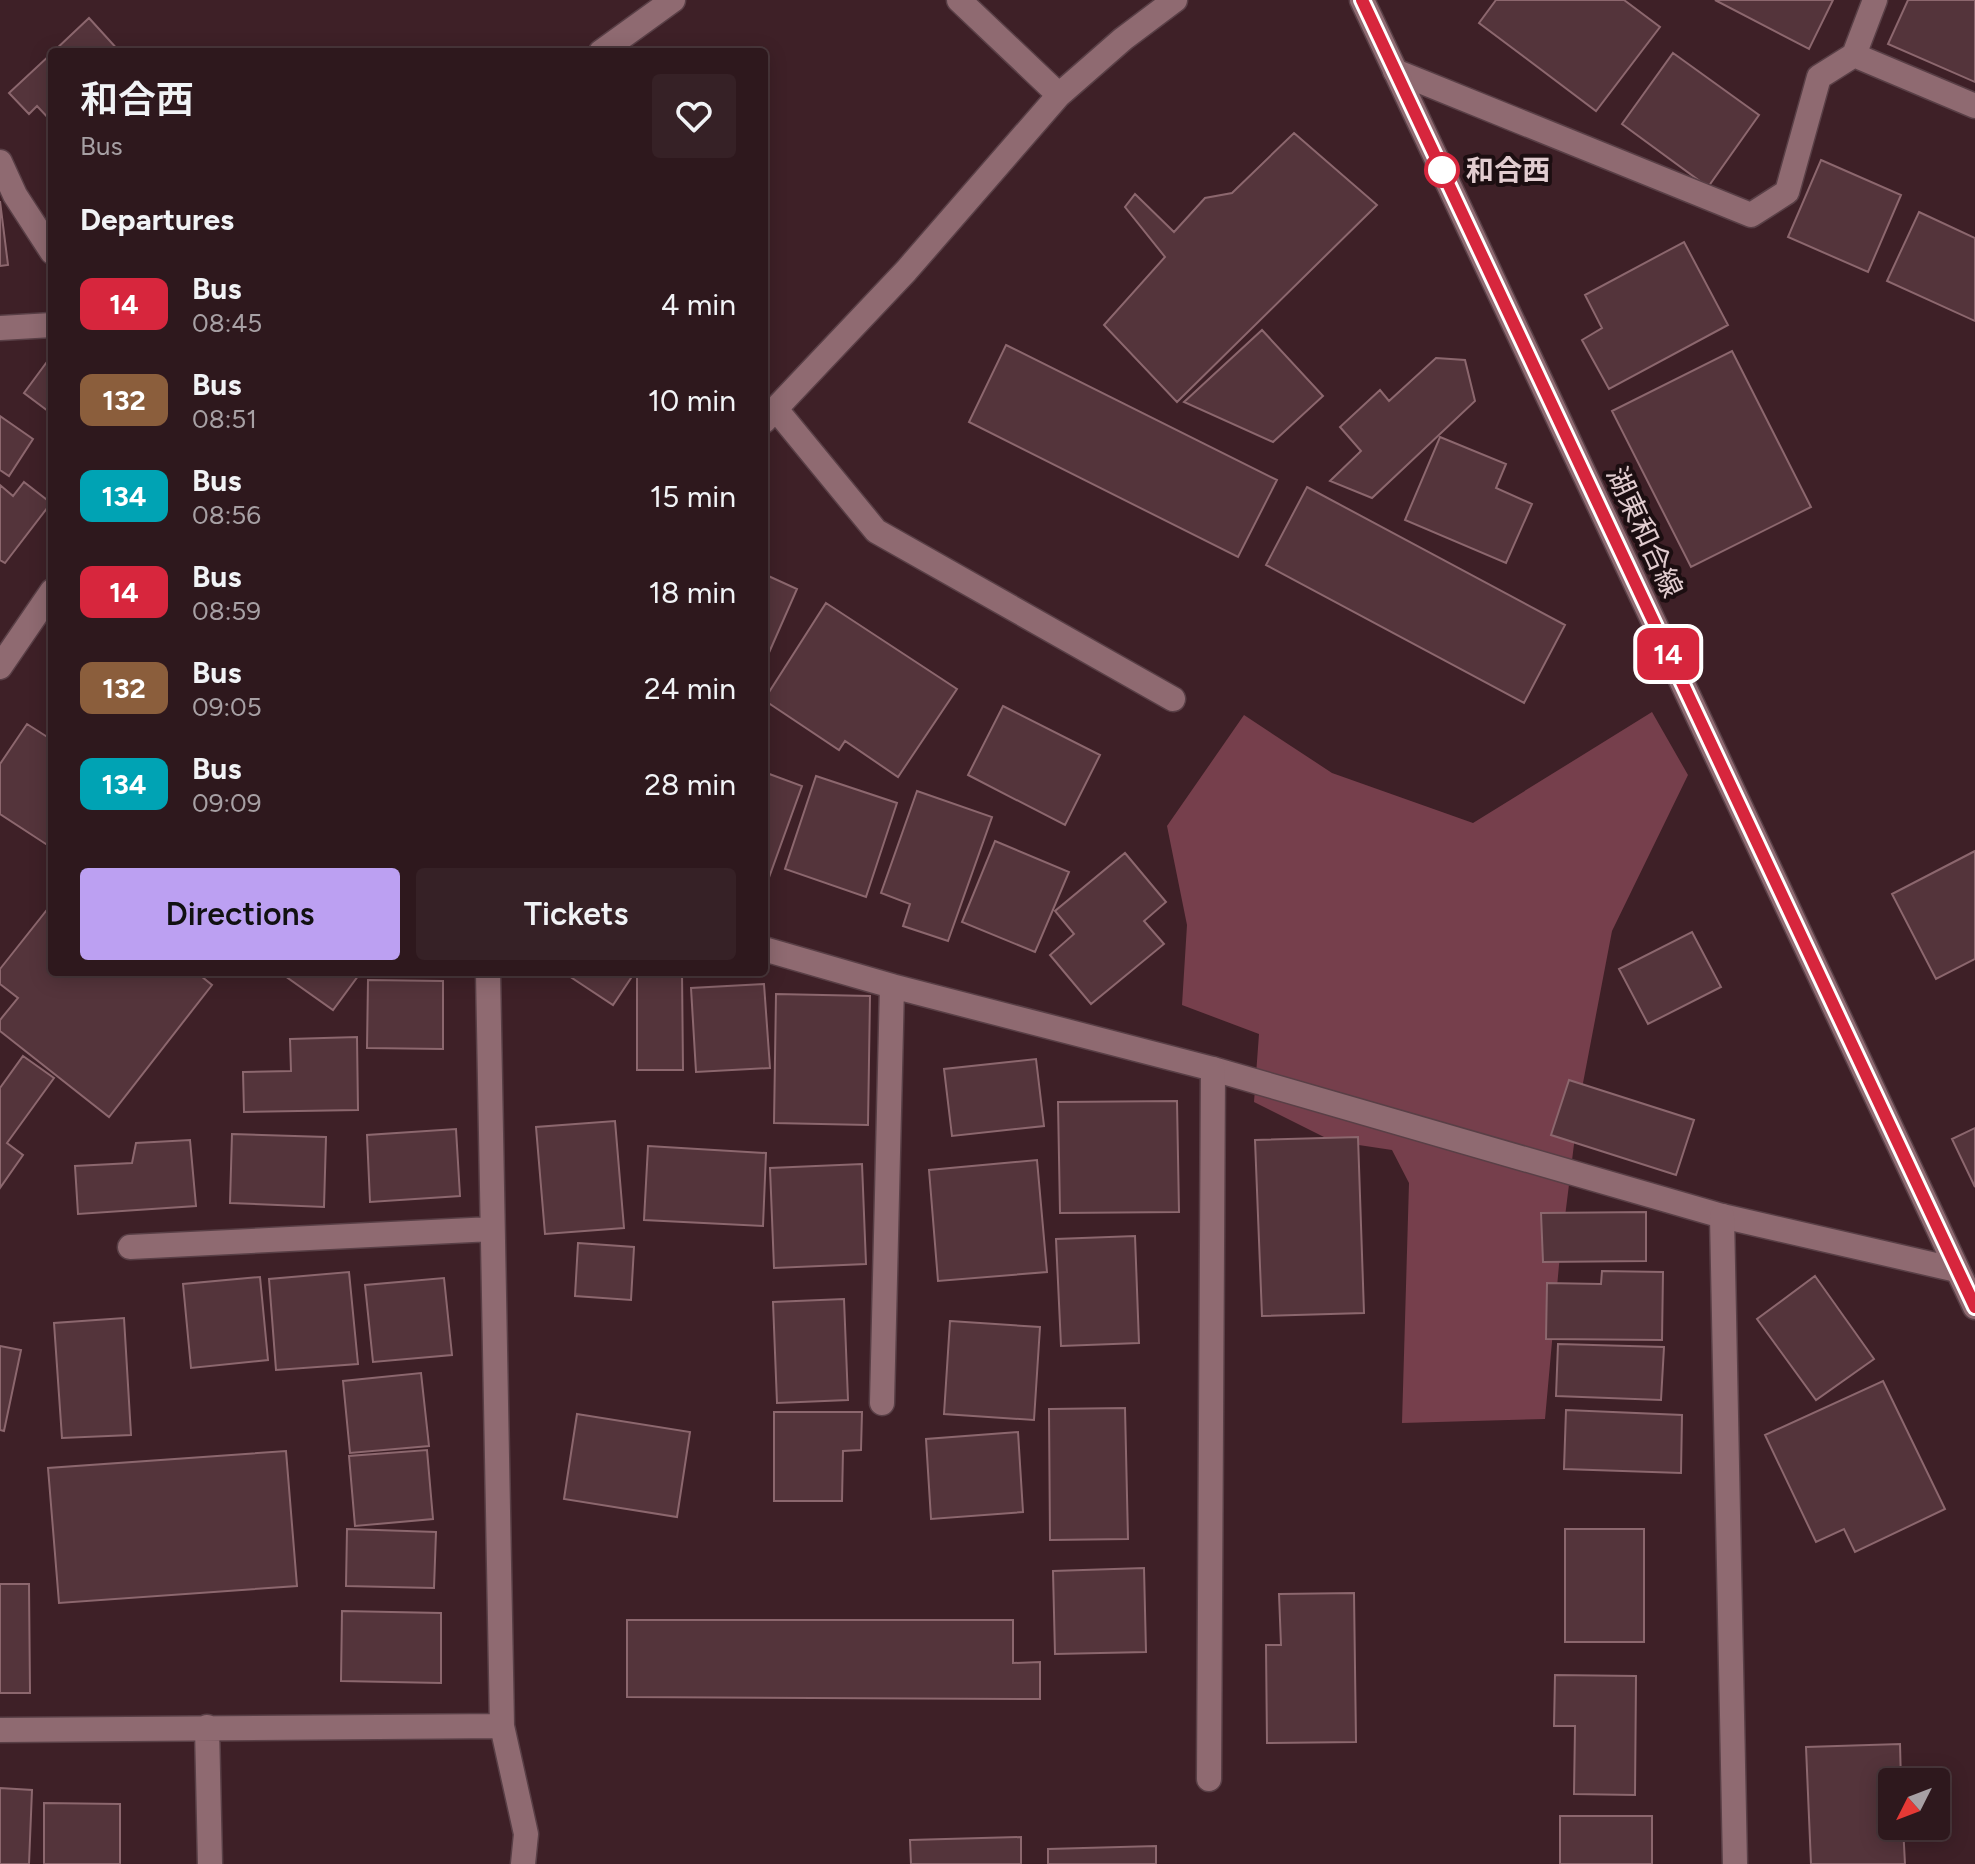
<!DOCTYPE html>
<html lang="en">
<head>
<meta charset="utf-8">
<style>
	body { margin:0; font-family:Figtree,"Noto Sans JP",sans-serif; background:#362126; color:#f1f3f6; height:100vh; display:flex; flex-direction:column; font-size:30px; white-space:nowrap }
	* { box-sizing:border-box; margin:0 }
	p { font-size:26px; color:#a7a0a4 }
	.icon { flex:none; width:44px; height:44px; fill:none; stroke:currentColor; stroke-width:2; stroke-linecap:round; stroke-linejoin:round }
	.map { position:relative; flex:1; overflow:hidden }
	.panel { position:absolute; left:48px; top:48px; width:720px; height:928px; display:flex; flex-direction:column; background:#2e181d; border-radius:8px; box-shadow:0 4px 20px #0003,0 0 0 2px #49373b }
	.panel>* { flex:none }
	.badge { padding:0 16px; border-radius:12px; font-size:28px; line-height:52px }
	.needle { width:52px; rotate:228deg }
	.controls { position:absolute; left:1878px; top:1768px; display:grid; gap:16px }
	.controls a { display:grid; place-items:center; width:72px; height:72px; border-radius:8px; background:#2e181d; box-shadow:0 4px 20px #0003,0 0 0 2px #49373b; font-size:40px }
	.map>.badge { position:absolute; translate:-50% -50%; box-shadow:0 0 0 4px #fff }
	h2 { padding:0 32px; font-size:30px; line-height:72px }
	.round { display:grid; place-items:center; flex:none; width:84px; height:84px; border-radius:8px; background:#362126 }
	.headline { display:flex; align-items:center; justify-content:space-between; height:136px; padding:0 32px }
	h1 { font-size:38px; font-weight:600; line-height:60px }
	.primary-button { display:flex; gap:16px; margin-top:auto; padding:16px 32px }
	.primary-button a { flex:1; height:92px; border-radius:8px; background:#bca0f2; color:#111; font-size:32px; font-weight:600; line-height:92px; text-align:center }
	.primary-button a+a { background:#362126; color:#f1f3f6 }
	ul { padding:0; list-style:none }
	li { display:flex; align-items:center; gap:24px; height:96px; padding:0 32px }
	li div { flex:1 }
	li b { display:block; font-size:30px }
	li em { font-style:normal }
	li .badge { min-width:88px; font-weight:700; text-align:center }
	.map>svg:first-child { display:block }
	.green { fill:#763f4c }
	.building { fill:#54343b; stroke:#8c676e; stroke-width:2 }
	.lines { fill:none; stroke-linecap:round; stroke-linejoin:round }
	.service-casing { stroke:#593f46; stroke-width:27 }
	.minor-casing { stroke:#593f46; stroke-width:27 }
	.secondary-casing { stroke:#593f46; stroke-width:27 }
	.service { stroke:#8f6a71; stroke-width:24 }
	.minor { stroke:#8f6a71; stroke-width:24 }
	.secondary { stroke:#8f6a71; stroke-width:24 }
	.line-casing { stroke:#fff; stroke-width:18 }
	.line { stroke:#d7263d; stroke-width:12 }
	.stop-dot { fill:#fff; stroke:#d7263d; stroke-width:4 }
	.labels { text-anchor:middle; dominant-baseline:central; stroke-width:8; stroke-linejoin:round; paint-order:stroke }
	.stop-label { font-size:28px; font-weight:bold; fill:#e2cdd0; stroke:#1c0e11; text-anchor:start }
	.street-label { font-size:28px; fill:#e2cdd0; stroke:#1c0e11 }
</style>
</head>
<body>
<div class="map">
<svg width="1975" height="1864" viewBox="0 0 1975 1864">
	<rect width="100%" height="100%" fill="#3e2027"/>
	<path class="green" d="M1652 712 1688 775 1612 931 1579 1104 1559 1265 1545 1419 1402 1423 1409 1183 1392 1150 1332 1141 1254 1102 1259 1034 1182 1005 1187 925 1167 826 1244 715 1332 773 1473 823Z"/>
	<path class="building" d="M1496 0H1624L1660 27 1596 111 1479 23Z
		M1715 0H1833L1809 49Z
		M1908 0H1975V82L1888 44Z
		M89 18 120 52H53Z
		M52 53V122L37 106 29 114 9 93Z
		M1673 53 1759 115 1708 187 1622 124Z
		M1294 133 1377 205 1177 402 1104 325 1165 257 1125 207 1135 194 1174 232 1205 198 1232 193Z
		M1821 160 1901 195 1868 272 1788 237Z
		M0 201 8 265 0 266Z
		M1919 212 1975 238V321L1887 281Z
		M1684 242 1728 325 1609 389 1582 340 1602 328 1585 295Z
		M1262 330 1323 396 1273 442 1184 402Z
		M1006 345 1277 480 1238 557 969 422Z
		M1732 351 1811 507 1691 567 1612 411Z
		M52 355V414L24 393Z
		M1436 358 1465 360 1475 401 1372 498 1330 481 1361 451 1340 427 1380 390 1389 401Z
		M0 416 33 439 9 476 0 470Z
		M1440 437 1506 464 1496 488 1532 504 1506 563 1405 520Z
		M24 482 51 503 5 563 0 560V485L13 496Z
		M1307 487 1565 625 1524 703 1266 565Z
		M764 574 797 589 764 664Z
		M826 603 957 689 898 777 845 741 839 750 764 700Z
		M1003 706 1100 755 1065 825 968 775Z
		M27 724 52 740V848L0 814V764Z
		M764 772 802 786 767 883 764 882Z
		M816 776 897 803 866 897 785 869Z
		M917 791 992 817 948 941 903 926 910 904 881 893Z
		M995 841 1069 872 1035 952 962 922Z
		M1975 851V959L1936 979 1892 894Z
		M1125 853 1166 902 1144 921 1164 944 1091 1004 1050 955 1074 934 1055 911Z
		M50 906 52 907V972H196L212 985 109 1117 0 1031V1020L18 998 0 984V969Z
		M1692 932 1721 987 1648 1024 1619 969Z
		M288 972H361L333 1010 285 976Z
		M563 972H635L613 1005Z
		M637 972H682L683 1070H637Z
		M368 980 443 981V1049L367 1048Z
		M764 984 770 1068 696 1072 691 988Z
		M776 994 870 996 868 1125 774 1123Z
		M357 1037 358 1110 244 1112 243 1072 291 1071 290 1039Z
		M23 1056 54 1078 7 1143 23 1155 0 1188V1088Z
		M1036 1059 1044 1126 952 1136 944 1069Z
		M1569 1080 1694 1120 1676 1175 1551 1135Z
		M1177 1101 1179 1212 1060 1213 1058 1102Z
		M615 1121 624 1228 545 1234 536 1127Z
		M1975 1128V1187L1952 1139Z
		M456 1129 460 1196 370 1202 367 1135Z
		M232 1134 326 1137 324 1207 230 1203Z
		M1358 1137 1364 1313 1262 1316 1255 1140Z
		M190 1140 196 1206 78 1214 75 1166 132 1163 136 1143Z
		M648 1146 766 1153 763 1226 644 1220Z
		M1037 1160 1047 1272 938 1281 929 1170Z
		M862 1164 866 1264 774 1268 770 1168Z
		M1646 1212V1261L1543 1262 1541 1213Z
		M1135 1236 1139 1343 1061 1346 1056 1239Z
		M578 1243 634 1247 631 1300 575 1296Z
		M1602 1271 1663 1272 1662 1340 1546 1339 1547 1283 1601 1284Z
		M349 1272 358 1364 276 1370 269 1279Z
		M1815 1276 1874 1359 1816 1400 1757 1319Z
		M260 1277 268 1360 191 1368 183 1284Z
		M444 1278 452 1355 373 1362 365 1285Z
		M844 1299 848 1400 777 1403 773 1302Z
		M124 1318 131 1435 62 1438 54 1323Z
		M950 1321 1040 1327 1034 1420 944 1414Z
		M1558 1344 1664 1347 1661 1400 1556 1396Z
		M0 1346 21 1350 4 1431 0 1430Z
		M421 1373 429 1446 350 1453 343 1381Z
		M1883 1381 1945 1509 1855 1552 1844 1529 1816 1542 1765 1435Z
		M1125 1408 1128 1539 1050 1540 1049 1409Z
		M1566 1410 1682 1415 1681 1473 1564 1469Z
		M774 1412H862L861 1450 843 1451 842 1501H774Z
		M577 1414 690 1432 677 1517 564 1499Z
		M1018 1432 1023 1512 931 1519 926 1439Z
		M427 1450 433 1519 355 1526 349 1456Z
		M286 1451 297 1586 59 1603 48 1468Z
		M347 1529 436 1532 434 1588 346 1586Z
		M1565 1529H1644V1642H1565Z
		M1144 1568 1146 1652 1055 1654 1053 1571Z
		M0 1584H29L30 1693H0Z
		M1354 1593 1356 1742 1267 1743 1266 1645H1281L1279 1594Z
		M342 1611 441 1613V1683L341 1681Z
		M627 1620H1013V1663L1040 1662V1699L627 1697Z
		M1555 1675 1636 1676 1635 1795 1574 1794 1575 1726H1554Z
		M1900 1744 1901 1782H1892V1826H1903L1905 1864H1811L1806 1747Z
		M0 1788 32 1790 29 1864H0Z
		M44 1803 120 1804V1864H44Z
		M1560 1816H1652V1864H1560Z
		M1021 1837V1864H911L910 1840Z
		M1156 1846V1864H1048V1849Z"/>
	<g class="lines">
		<defs>
			<path id="service" d="M1213 1069 1722 1216 1957 1270"/>
			<path id="minor" d="M959 0 1059 95
				M601 52 673 0
				M1854 55 1975 106
				M1395 71 1751 215 1787 192 1819 77 1854 55 1875 0
				M0 162 15 195 52 252
				M0 328 52 325
				M775 408 876 531 1173 699
				M764 421 906 271 1059 95 1123 39 1175 0
				M0 667 52 591
				M764 949 892 986 1213 1069 1209 1779
				M488 972 502 1726 526 1834 523 1864
				M1722 1216 1735 1864
				M130 1247 492 1229
				M882 1403 892 986
				M207 1727 210 1864
				M0 1730 502 1726"/>
			<path id="secondary" d="M1362 0 1975 1307"/>
		</defs>
		<use href="#service" class="service-casing"/>
		<use href="#minor" class="minor-casing"/>
		<use href="#secondary" class="secondary-casing"/>
		<use href="#service" class="service"/>
		<use href="#minor" class="minor"/>
		<use href="#secondary" class="secondary"/>
	</g>
	<g class="lines">
		<defs>
			<path id="line" d="M1362 0 1975 1307"/>
		</defs>
		<use href="#line" class="line-casing"/>
		<use href="#line" class="line"/>
	</g>
	<circle class="stop-dot" cx="1442" cy="170" r="16"/>
	<g class="labels">
		<g class="stop-label">
			<text x="1466" y="170">和合西</text>
		</g>
		<g class="street-label">
			<text transform="translate(1645 532) rotate(65)">湖東和合線</text>
		</g>
	</g>
</svg>
<div class="controls">
<a><svg class="needle" viewBox="-14 -14 28 28"><path d="M0-13l5 13h-10z" fill="#e53935"/><path d="M0 13l5-13h-10z" fill="#a7a0a4"/></svg></a>
</div>
<b class="badge" style="left:1668px;top:654px;background:#d7263d;color:#fff">14</b>
<section class="panel">
<div class="headline"><div><h1>和合西</h1><p>Bus</p></div><a class="round"><svg class="icon" aria-label="heart" viewBox="0 0 24 24"><path d="M12 20l-8-8c-3-5 5-10 8-4 3-6 11-1 8 4z"/></svg></a></div>
<h2>Departures</h2>
<ul>
<li><span class="badge" style="background:#d7263d;color:#fff">14</span><div><b>Bus</b><p>08:45</p></div><em>4 min</em></li>
<li><span class="badge" style="background:#8b5e3c;color:#fff">132</span><div><b>Bus</b><p>08:51</p></div><em>10 min</em></li>
<li><span class="badge" style="background:#00a3b4;color:#fff">134</span><div><b>Bus</b><p>08:56</p></div><em>15 min</em></li>
<li><span class="badge" style="background:#d7263d;color:#fff">14</span><div><b>Bus</b><p>08:59</p></div><em>18 min</em></li>
<li><span class="badge" style="background:#8b5e3c;color:#fff">132</span><div><b>Bus</b><p>09:05</p></div><em>24 min</em></li>
<li><span class="badge" style="background:#00a3b4;color:#fff">134</span><div><b>Bus</b><p>09:09</p></div><em>28 min</em></li>
</ul>
<div class="primary-button"><a>Directions</a><a>Tickets</a></div>
</section>
</div>
</body>
</html>
